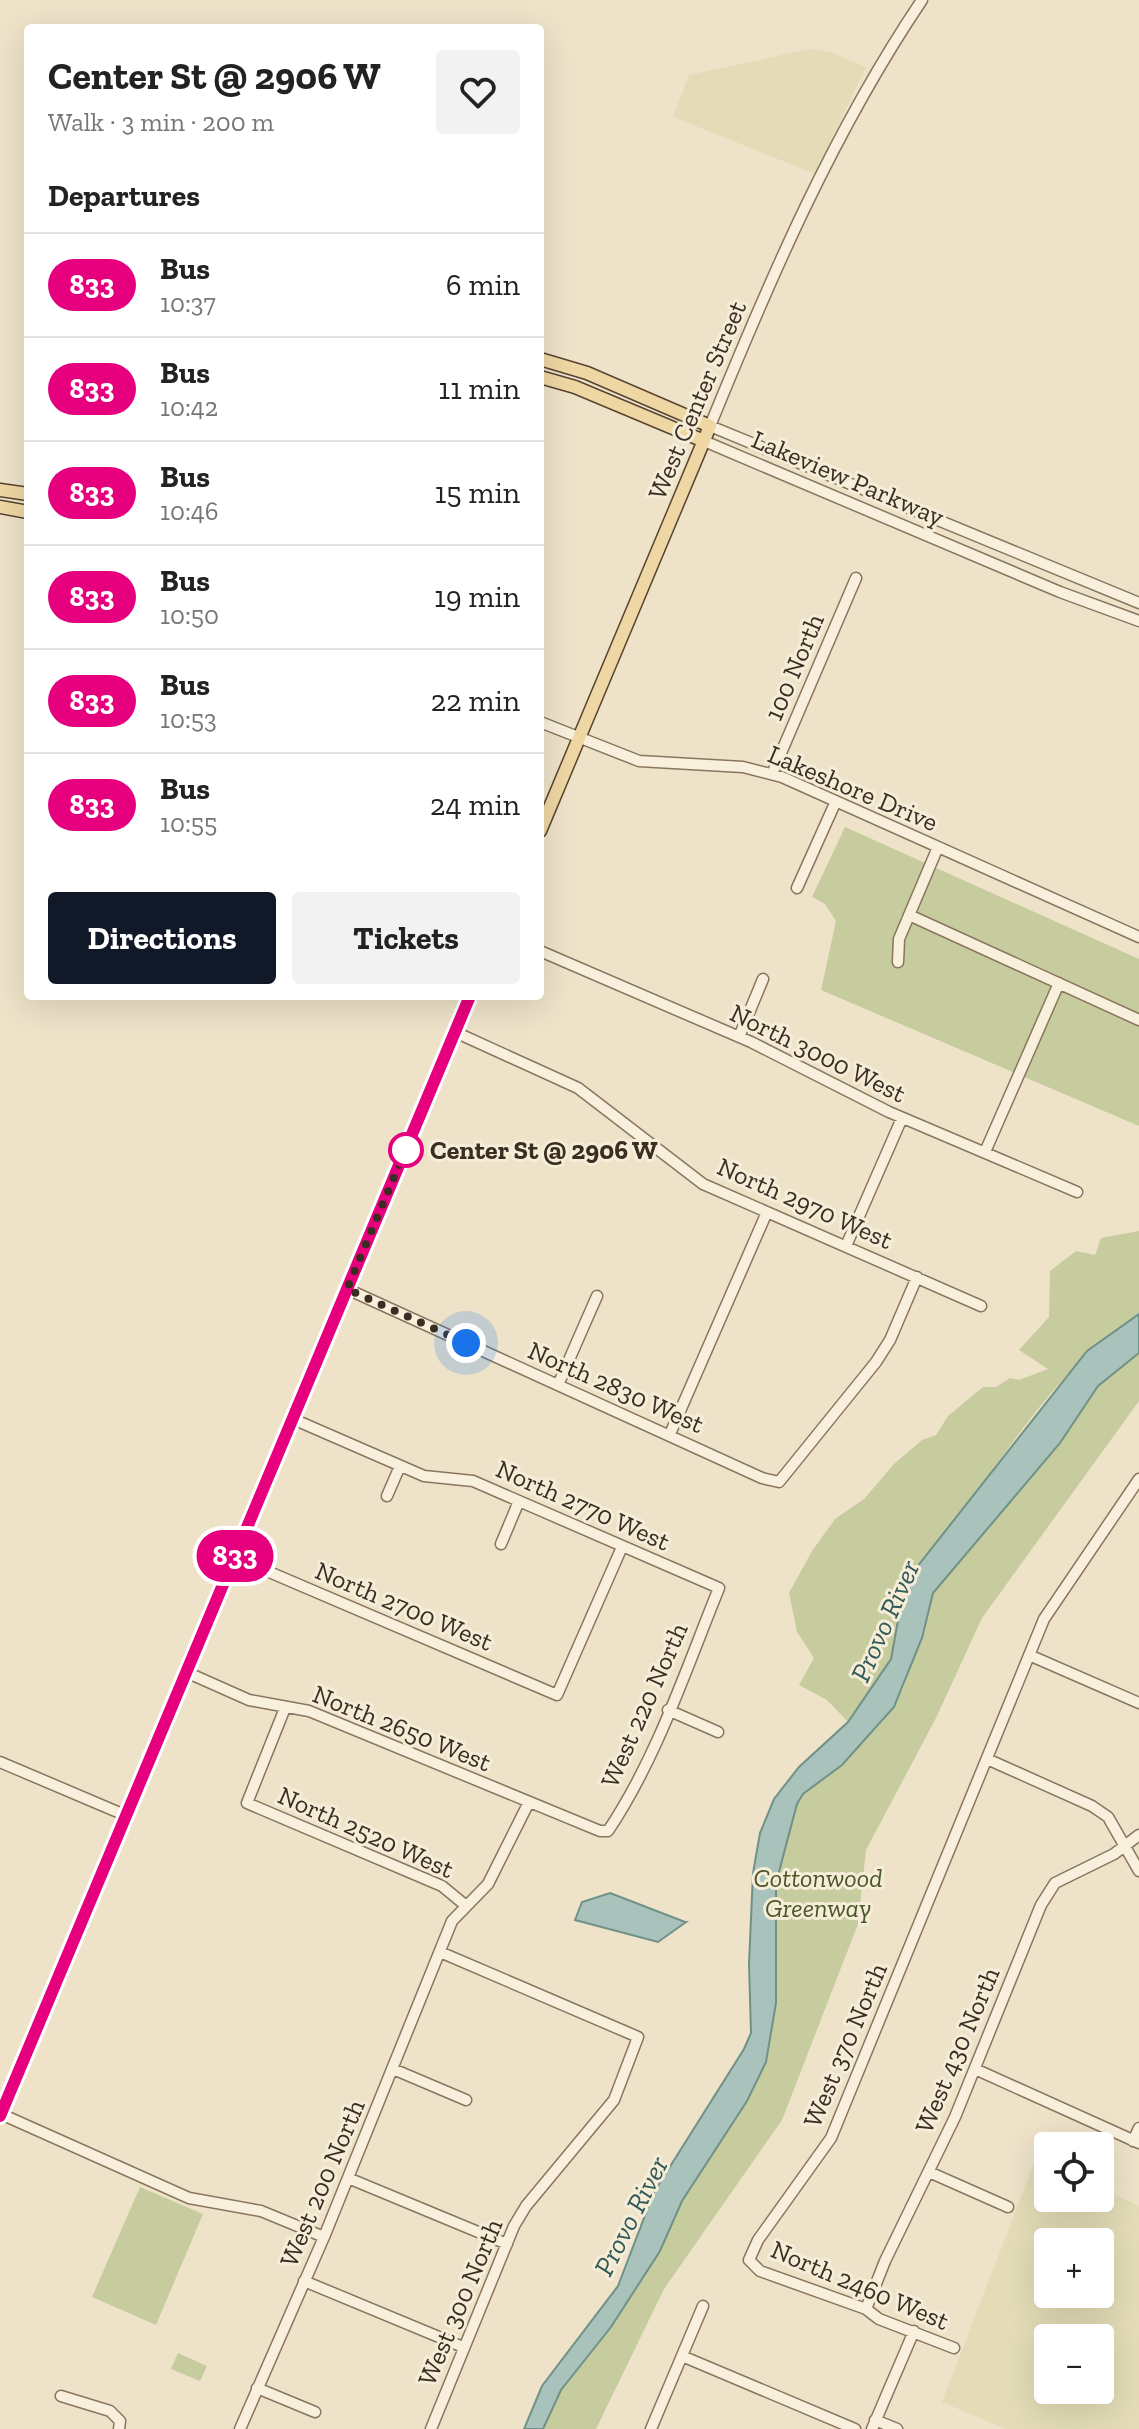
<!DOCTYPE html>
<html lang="en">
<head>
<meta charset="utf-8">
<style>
	body { margin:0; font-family:"Zilla Slab",serif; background:#f2f2f2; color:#222; height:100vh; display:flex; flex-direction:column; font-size:30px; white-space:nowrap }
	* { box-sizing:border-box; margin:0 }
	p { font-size:26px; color:#767676 }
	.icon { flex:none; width:44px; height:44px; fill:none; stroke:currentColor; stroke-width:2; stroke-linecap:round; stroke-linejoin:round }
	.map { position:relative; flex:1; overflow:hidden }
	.side { position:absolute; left:24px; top:24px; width:520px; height:976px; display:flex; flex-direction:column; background:#fff; border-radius:8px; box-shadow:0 8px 32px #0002 }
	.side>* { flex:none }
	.badge { padding:0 16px; border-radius:26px; font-size:28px; line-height:52px }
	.buttons { position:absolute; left:1034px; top:2132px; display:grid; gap:16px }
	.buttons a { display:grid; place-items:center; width:80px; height:80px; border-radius:8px; background:#fff; box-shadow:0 8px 32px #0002; font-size:40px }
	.you { position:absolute; width:40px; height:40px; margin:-20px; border:6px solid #fff; border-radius:50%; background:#1a73e8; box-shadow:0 0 0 12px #1a73e833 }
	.map>.badge { position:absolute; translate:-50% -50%; box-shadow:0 0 0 4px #fff }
	h2 { padding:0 24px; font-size:30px; line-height:72px }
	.round { display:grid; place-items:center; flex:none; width:84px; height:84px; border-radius:8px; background:#f2f2f2 }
	.head { display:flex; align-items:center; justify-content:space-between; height:136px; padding:0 24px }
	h1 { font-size:38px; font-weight:700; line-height:60px }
	.action { display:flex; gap:16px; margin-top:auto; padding:16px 24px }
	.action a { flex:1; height:92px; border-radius:8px; background:#111827; color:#fff; font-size:32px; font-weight:700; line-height:92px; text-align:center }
	.action a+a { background:#f2f2f2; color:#222 }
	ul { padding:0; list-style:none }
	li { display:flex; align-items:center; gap:24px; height:104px; padding:0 24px; border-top:2px solid #e0e0e0 }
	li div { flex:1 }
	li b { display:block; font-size:30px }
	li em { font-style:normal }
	li .badge { min-width:88px; font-weight:700; text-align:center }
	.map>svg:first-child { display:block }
	.farmland { fill:#e3dcb6; fill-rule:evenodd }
	.green { fill:#c6cc9d }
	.water { fill:#a9c2bb; stroke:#709188; stroke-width:2 }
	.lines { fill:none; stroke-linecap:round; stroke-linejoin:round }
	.minor-casing { stroke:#8a755e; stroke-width:13 }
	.major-casing { stroke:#584332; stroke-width:15 }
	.minor { stroke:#f8f0dc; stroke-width:10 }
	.major { stroke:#efd7a3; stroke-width:12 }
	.line-casing { stroke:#fff; stroke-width:18 }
	.line { stroke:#e6007e; stroke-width:12 }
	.walk { stroke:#3b2d21; stroke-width:8; stroke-dasharray:0 14.4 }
	.stop-dot { fill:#fff; stroke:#e6007e; stroke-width:4 }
	.labels { text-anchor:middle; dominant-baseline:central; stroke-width:6; stroke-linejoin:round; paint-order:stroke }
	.street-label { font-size:26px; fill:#3b2d21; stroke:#f5edd8 }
	.stop-label { font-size:26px; font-weight:bold; fill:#3b2d21; stroke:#f5edd8; text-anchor:start }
	.park-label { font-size:26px; font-style:italic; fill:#4b5628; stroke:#f5edd8 }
	.water-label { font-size:28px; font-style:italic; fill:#315a57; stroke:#f5edd8 }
</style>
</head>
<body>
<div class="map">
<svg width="1139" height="2429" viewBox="0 0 1139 2429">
	<rect width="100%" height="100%" fill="#eee3c9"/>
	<path class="farmland" d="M810 49 830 52 866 67 815 174 673 117 689 75Z
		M1036 2158 1048 2164V2198H1100V2188L1139 2206V2429H1006L942 2402ZM1048 2242H1100V2294H1048ZM1048 2338H1100V2390H1048Z"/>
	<path class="green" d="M845 827 1139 959V1126L821 990 836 921 825 904 812 897Z
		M1139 1231V1314C1045 1372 990 1487 917 1567L903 1593 891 1659 848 1722 827 1700 799 1685 814 1658 797 1632 789 1593 812 1551 835 1519 864 1499 894 1464 922 1440 936 1435 948 1416 983 1387H996L1010 1378 1019 1380 1048 1369 1019 1350 1049 1317 1050 1271 1076 1251 1095 1255 1101 1238Z
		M1139 1353V1401L982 1618 936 1718 866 1850 858 1924 782 2120 664 2289 596 2429H543L561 2390 611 2327 660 2251 682 2201 747 2101 766 2062 776 2003V1883L797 1804 803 1794 842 1765 883 1721 902 1691 922 1638 932 1593 1060 1443 1098 1386Z
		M140 2187 203 2214 156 2325 92 2297Z
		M178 2353 207 2366 200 2381 171 2369Z"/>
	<path class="water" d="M1139 1314V1353L1098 1386 1060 1443 933 1593 922 1638 894 1707 842 1765 803 1794 797 1804 776 1883V2003L766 2062 747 2101 682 2201 660 2251 611 2327 561 2390 543 2429H524L542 2386 618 2286 654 2192 744 2049 751 2033 749 1964 753 1873 760 1833 774 1799 799 1767 848 1722 891 1659 903 1593 917 1567 1087 1351Z
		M610 1893 685 1922H686L658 1942 575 1920 582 1902Z"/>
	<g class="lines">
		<defs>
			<path id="minor" d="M922 0C833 132 770 279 710 426L1139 603
				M704 441 1060 592 1139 621
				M540 722 639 761 743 767 782 777 1139 937
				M772 774 856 578
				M797 888 836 801
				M909 915 1139 1020
				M540 951 751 1042 889 1112 1077 1192
				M898 962 899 939 938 847
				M455 1032 578 1088 703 1184 981 1306
				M739 1037 763 979
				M985 1152 1059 983
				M846 1246 902 1118
				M347 1289 762 1478 779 1482 876 1362 890 1340 917 1277
				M558 1385 597 1296
				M670 1434 767 1212
				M387 1496 400 1466
				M501 1544 519 1501
				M234 1557 557 1695 622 1547
				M1029 1655 1139 1703
				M186 1672 249 1700 309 1711 600 1831H608C657 1758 686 1669 719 1588L473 1481 424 1476 293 1419
				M285 1708 247 1803 442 1886 465 1905
				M668 1710 718 1732
				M987 1759 1092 1806 1108 1817 1139 1871
				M0 1762 127 1816
				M393 2069 466 2100
				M975 2069 1139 2143
				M1 2114 189 2198 261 2211 324 2237
				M1133 2141 1139 2128
				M929 2172 1008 2207
				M348 2178 507 2244
				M304 2281 463 2347
				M866 2309 885 2261 955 2117 1041 1905 1055 1883 1114 1854 1139 1835
				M954 2348 879 2319 866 2309 760 2271 749 2260 758 2240 831 2138 1044 1619 1139 1479
				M682 2356 855 2429
				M257 2388 315 2412
				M61 2396 110 2411 120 2421 119 2429
				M875 2420 897 2429
				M240 2429 324 2237 452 1921 488 1884 528 1804
				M431 2429 514 2226 526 2206 614 2100 638 2037 440 1952
				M651 2429 703 2306
				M872 2429 914 2331"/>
			<path id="major" d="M540 359 587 373 710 426 540 831
				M540 377 575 387 704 441
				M0 490 28 494
				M0 507 28 512
				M0 2116 470 996"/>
		</defs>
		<use href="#minor" class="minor-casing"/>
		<use href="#major" class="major-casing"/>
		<use href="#minor" class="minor"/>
		<use href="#major" class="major"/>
	</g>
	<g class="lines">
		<defs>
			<path id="line" d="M0 2116 470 996"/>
		</defs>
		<use href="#line" class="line-casing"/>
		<use href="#line" class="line"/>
		<path class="walk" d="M406 1150 408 1144 347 1289 466 1343"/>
	</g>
	<circle class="stop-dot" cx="406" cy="1150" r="16"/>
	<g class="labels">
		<g class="street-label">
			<text transform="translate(697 400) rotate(-67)">West Center Street</text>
			<text transform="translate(848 478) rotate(23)">Lakeview Parkway</text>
			<text transform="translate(794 667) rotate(-67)">100 North</text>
			<text transform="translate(853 788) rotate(23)">Lakeshore Drive</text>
			<text transform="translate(818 1053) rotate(26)">North 3000 West</text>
			<text transform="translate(805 1203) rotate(24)">North 2970 West</text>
			<text transform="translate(616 1387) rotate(24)">North 2830 West</text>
			<text transform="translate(583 1505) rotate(24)">North 2770 West</text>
			<text transform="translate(404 1606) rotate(23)">North 2700 West</text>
			<text transform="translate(644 1705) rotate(-66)">West 220 North</text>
			<text transform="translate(402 1728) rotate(22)">North 2650 West</text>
			<text transform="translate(366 1832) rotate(24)">North 2520 West</text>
			<text transform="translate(845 2045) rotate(-67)">West 370 North</text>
			<text transform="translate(957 2050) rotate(-67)">West 430 North</text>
			<text transform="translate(322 2183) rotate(-67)">West 200 North</text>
			<text transform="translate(860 2285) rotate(23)">North 2460 West</text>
			<text transform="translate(460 2302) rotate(-67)">West 300 North</text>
		</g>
		<g class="stop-label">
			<text x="430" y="1150">Center St @ 2906 W</text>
		</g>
		<g class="park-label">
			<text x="818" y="1878">Cottonwood<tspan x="818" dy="30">Greenway</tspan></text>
		</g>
		<g class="water-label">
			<text transform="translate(885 1621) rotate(-66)">Provo River</text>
			<text transform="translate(631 2216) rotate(-63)">Provo River</text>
		</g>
	</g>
</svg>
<div class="buttons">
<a><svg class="icon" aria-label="locate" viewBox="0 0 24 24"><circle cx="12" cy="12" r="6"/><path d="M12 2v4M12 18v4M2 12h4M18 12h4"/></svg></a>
<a>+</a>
<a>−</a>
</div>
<div class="you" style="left:466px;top:1343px"></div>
<b class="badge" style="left:235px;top:1556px;background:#e6007e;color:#fff">833</b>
<section class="side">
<div class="head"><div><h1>Center St @ 2906 W</h1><p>Walk · 3 min · 200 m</p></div><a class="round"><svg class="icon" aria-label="heart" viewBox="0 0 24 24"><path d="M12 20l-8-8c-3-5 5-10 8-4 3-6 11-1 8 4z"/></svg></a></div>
<h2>Departures</h2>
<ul>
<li><span class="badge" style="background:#e6007e;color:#fff">833</span><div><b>Bus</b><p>10:37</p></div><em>6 min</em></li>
<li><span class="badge" style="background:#e6007e;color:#fff">833</span><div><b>Bus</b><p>10:42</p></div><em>11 min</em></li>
<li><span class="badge" style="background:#e6007e;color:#fff">833</span><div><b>Bus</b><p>10:46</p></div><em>15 min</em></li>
<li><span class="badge" style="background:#e6007e;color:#fff">833</span><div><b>Bus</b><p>10:50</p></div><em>19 min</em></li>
<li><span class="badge" style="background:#e6007e;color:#fff">833</span><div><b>Bus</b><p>10:53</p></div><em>22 min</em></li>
<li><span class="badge" style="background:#e6007e;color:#fff">833</span><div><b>Bus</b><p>10:55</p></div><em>24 min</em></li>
</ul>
<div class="action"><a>Directions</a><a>Tickets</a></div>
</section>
</div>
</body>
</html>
